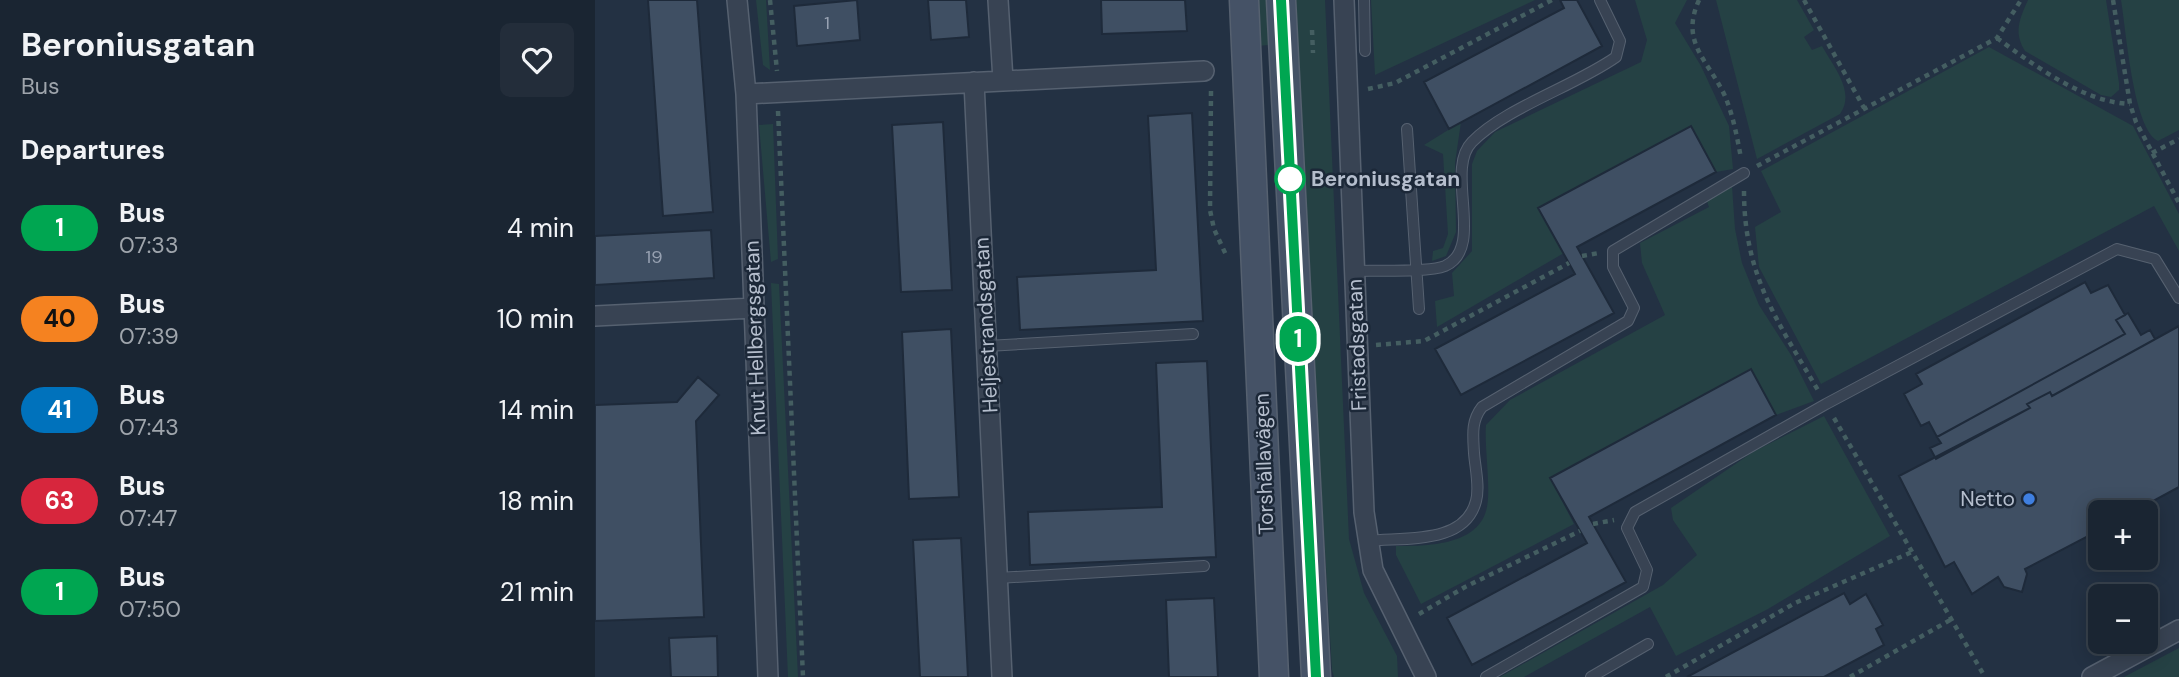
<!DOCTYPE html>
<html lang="en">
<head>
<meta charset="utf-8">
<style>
	body { margin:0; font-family:"DM Sans",sans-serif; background:#232d3a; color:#f1f3f6; height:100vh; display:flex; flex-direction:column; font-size:26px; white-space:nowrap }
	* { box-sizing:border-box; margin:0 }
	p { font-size:23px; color:#9fa5ac }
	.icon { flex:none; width:38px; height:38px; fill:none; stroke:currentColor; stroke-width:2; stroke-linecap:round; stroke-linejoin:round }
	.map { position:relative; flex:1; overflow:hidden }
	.drawer { display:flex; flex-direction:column; background:#1a2532; width:595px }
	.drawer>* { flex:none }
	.badge { padding:0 14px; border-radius:23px; font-size:24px; line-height:46px }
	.controls { position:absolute; left:1493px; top:500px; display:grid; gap:14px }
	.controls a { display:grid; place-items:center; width:70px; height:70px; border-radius:10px; background:#1a2532; box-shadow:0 4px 18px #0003,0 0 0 2px #38424d; font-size:35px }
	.map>.badge { position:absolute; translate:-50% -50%; box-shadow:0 0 0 4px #fff }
	h2 { padding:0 21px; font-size:26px; line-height:63px }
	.round { display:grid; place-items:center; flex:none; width:74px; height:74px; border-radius:10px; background:#232d3a }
	.overview { display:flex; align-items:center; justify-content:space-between; height:119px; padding:0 21px }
	h1 { font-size:33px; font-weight:700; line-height:52px }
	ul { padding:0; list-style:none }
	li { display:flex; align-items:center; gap:21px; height:91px; padding:0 21px }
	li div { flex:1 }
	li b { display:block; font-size:26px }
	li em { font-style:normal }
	li .badge { min-width:77px; font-weight:700; text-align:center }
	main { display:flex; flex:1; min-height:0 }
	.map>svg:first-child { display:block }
	.green { fill:#254144 }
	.building { fill:#3f4f63; stroke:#1e2a3a; stroke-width:2 }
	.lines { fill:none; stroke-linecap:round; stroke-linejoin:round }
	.lane-casing { stroke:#566170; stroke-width:12 }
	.street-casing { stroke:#566170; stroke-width:22 }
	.secondary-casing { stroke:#566170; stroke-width:31 }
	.path { stroke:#445e61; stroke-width:4.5; stroke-dasharray:5 5; stroke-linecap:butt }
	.lane { stroke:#384353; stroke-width:10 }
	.street { stroke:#384353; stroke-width:19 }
	.secondary { stroke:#455266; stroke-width:28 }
	.line-casing { stroke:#fff; stroke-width:16 }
	.line { stroke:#00a651; stroke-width:10 }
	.stop-dot { fill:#fff; stroke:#00a651; stroke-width:3.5 }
	.shop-dot { fill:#3f7fe0; stroke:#1c2838; stroke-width:2.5 }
	.labels { text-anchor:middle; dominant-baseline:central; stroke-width:5; stroke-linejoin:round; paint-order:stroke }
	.number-label { font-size:18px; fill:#98a2b2 }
	.stop-label { font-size:21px; font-weight:bold; fill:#b5becd; stroke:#1c2838; text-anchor:start }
	.street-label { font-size:21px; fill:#b5becd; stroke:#1c2838 }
	.poi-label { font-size:21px; fill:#b5becd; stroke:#1c2838; text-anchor:end }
</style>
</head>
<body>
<main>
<section class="drawer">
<div class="overview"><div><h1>Beroniusgatan</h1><p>Bus</p></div><a class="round"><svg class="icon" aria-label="heart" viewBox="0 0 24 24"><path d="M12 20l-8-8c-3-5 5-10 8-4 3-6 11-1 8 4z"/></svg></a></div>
<h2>Departures</h2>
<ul>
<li><span class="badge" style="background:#00a651;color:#fff">1</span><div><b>Bus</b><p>07:33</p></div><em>4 min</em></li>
<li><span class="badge" style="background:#f58220;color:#111">40</span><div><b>Bus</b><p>07:39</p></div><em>10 min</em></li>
<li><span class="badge" style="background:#0072bc;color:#fff">41</span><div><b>Bus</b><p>07:43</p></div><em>14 min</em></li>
<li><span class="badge" style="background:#d7263d;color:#fff">63</span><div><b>Bus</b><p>07:47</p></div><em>18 min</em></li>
<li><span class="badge" style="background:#00a651;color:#fff">1</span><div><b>Bus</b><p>07:50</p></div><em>21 min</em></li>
</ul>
</section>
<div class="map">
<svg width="1584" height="677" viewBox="0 0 1584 677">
	<rect width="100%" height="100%" fill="#233143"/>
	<path class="green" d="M161 0H171L175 70 168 65Z
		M659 0H672L674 45 662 46Z
		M701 0H730L754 539 769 593 802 656 803 677H739L737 670 707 158Z
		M776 0H940L780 75Z
		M1040 0H1092L1080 23 1106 66 1134 126 1138 169 1121 172 1096 126 943 208 969 253 842 327 840 301 859 296 857 273 877 251V164L882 151 900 132 1046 62 1052 40Z
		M1121 0H1202L1219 30 1209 37 1217 50 1227 46C1238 66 1261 92 1245 114L1162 159Z
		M1433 0H1511L1524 83V90L1516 97 1506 95 1430 51C1418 32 1425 18 1433 0Z
		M1526 0H1584V130L1563 141C1538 129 1531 29 1526 0Z
		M1394 47 1538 126 1584 214V251L1559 206 1226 384 1164 267 1160 227 1186 212 1166 171Z
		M866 122 860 163 861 232 851 256 837 261 838 251 848 248 853 234 848 154 829 145Z
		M178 124 183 259 176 262 164 125Z
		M1137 186 1140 229 1147 263 1164 305 1196 355 1219 401 1181 415 1156 370 955 478 979 524 826 604 801 555V546C830 546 881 546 891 511 897 492 889 448 891 425L915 400 1070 315 1047 263 1045 243 1114 207 1110 196Z
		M176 283 184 284 203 677H193Z
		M1229 416 1295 536 1173 609 1081 656 1055 607 929 677H905L1068 585 1102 555 1078 520 1076 508 1158 452Z
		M1584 648V677H1529Z"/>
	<path class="building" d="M53 0H102L118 212 68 216Z
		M262 0 265 40 202 46 199 6Z
		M333 0H371L374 37 336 40Z
		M506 0H590L592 31 507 34Z
		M965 0H982L1007 46 854 129 829 82 969 8Z
		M597 113 608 321 425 330 422 277 561 270 553 116Z
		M348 122 357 290 306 292 297 125Z
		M1096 126 1121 172 982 247 1019 313 866 395 840 349 980 274 943 208Z
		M116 230 119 278 0 285V236Z
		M1490 282 1496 293 1513 285 1530 315 1521 320 1530 334 1342 437 1334 422 1326 426 1309 394 1327 384 1321 374Z
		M1533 313 1546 335 1555 330 1560 339 1457 396 1455 392 1432 404 1435 408 1341 459 1335 448 1346 443 1342 437 1530 334 1521 320Z
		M1584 326V487L1536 513H1505V538L1495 535 1430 569 1432 574 1427 592 1409 587 1403 577 1377 594 1359 562 1350 567 1304 476 1435 408 1432 404 1455 392 1457 396Z
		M356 329 364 497 314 499 307 332Z
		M612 361 621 557 435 565 433 512 567 507 561 363Z
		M1156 369 1181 415 994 517 1031 582 877 665 852 618 992 543 955 478Z
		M103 377 124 395 101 421 109 617 0 621V405L82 402Z
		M366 538 373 677H325L318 540Z
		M1249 593 1255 604 1271 594 1288 625 1281 629 1289 645 1229 677H1092Z
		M619 598 623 677H574L571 600Z
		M122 636 123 677H76L74 638Z"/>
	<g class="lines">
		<defs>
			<path id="lane" d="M769 0 770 51
				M812 129 824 309
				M758 271C779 270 833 273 850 266 891 248 849 170 877 142 910 108 980 86 1021 57L1025 41 1005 0
				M392 346 598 334
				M773 541C809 537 870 545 881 501 885 487 880 467 879 453 878 435 876 421 887 407L1033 321 1039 308 1018 267V251L1149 173
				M403 578 609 566
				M891 677 1048 587 1052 570 1032 528 1040 512 1231 404 1522 249 1560 259 1584 298
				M996 677 1053 644"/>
			<path id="street" d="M142 0 151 94 173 677
				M403 0 408 80
				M749 0 769 512 778 570 831 677
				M379 82 407 677
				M151 94 609 71
				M0 316 159 308
				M1497 677 1584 630"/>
			<path id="secondary" d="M649 0 679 677
				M686 0 721 677"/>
		</defs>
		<use href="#lane" class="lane-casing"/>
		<use href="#street" class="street-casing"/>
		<use href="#secondary" class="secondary-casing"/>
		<path class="path" d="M175 0 182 71
			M1104 0C1085 42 1112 59 1129 94 1138 114 1142 137 1146 158
			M1209 0 1269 108
			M1518 0 1535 104 1541 122 1584 203
			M717 30 718 53
			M1402 38C1440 66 1488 102 1535 104
			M773 89 800 83 957 0
			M616 91 615 210 619 229 632 257
			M183 111 208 677
			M1557 153 1584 139
			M1162 166 1402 38 1426 0
			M1149 191C1149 276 1183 322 1224 392
			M987 256 1004 253
			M781 345 829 341 974 263
			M1239 418 1390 677
			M998 524 1019 520
			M824 614 870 587 985 531
			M1071 677 1200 603 1317 552
			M1255 677 1357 619"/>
		<use href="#lane" class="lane"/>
		<use href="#street" class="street"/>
		<use href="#secondary" class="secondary"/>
	</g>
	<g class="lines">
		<defs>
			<path id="line" d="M686 0 721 677"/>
		</defs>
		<use href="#line" class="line-casing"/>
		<use href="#line" class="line"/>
	</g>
	<circle class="stop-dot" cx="695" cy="179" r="14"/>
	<circle class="shop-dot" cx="1434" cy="499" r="7"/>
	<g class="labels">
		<g class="number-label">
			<text x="232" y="23">1</text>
			<text x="59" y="257">19</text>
		</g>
		<g class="stop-label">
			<text x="716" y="179">Beroniusgatan</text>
		</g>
		<g class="street-label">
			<text transform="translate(391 325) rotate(-93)">Heljestrandsgatan</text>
			<text transform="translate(160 338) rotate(-92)">Knut Hellbergsgatan</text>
			<text transform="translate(762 345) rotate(-92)">Fristadsgatan</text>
			<text transform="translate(669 464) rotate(-92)">Torshällavägen</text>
		</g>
		<g class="poi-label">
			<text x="1420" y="499">Netto</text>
		</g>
	</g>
</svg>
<div class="controls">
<a>+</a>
<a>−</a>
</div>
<b class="badge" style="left:703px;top:339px;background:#00a651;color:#fff">1</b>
</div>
</main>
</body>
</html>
